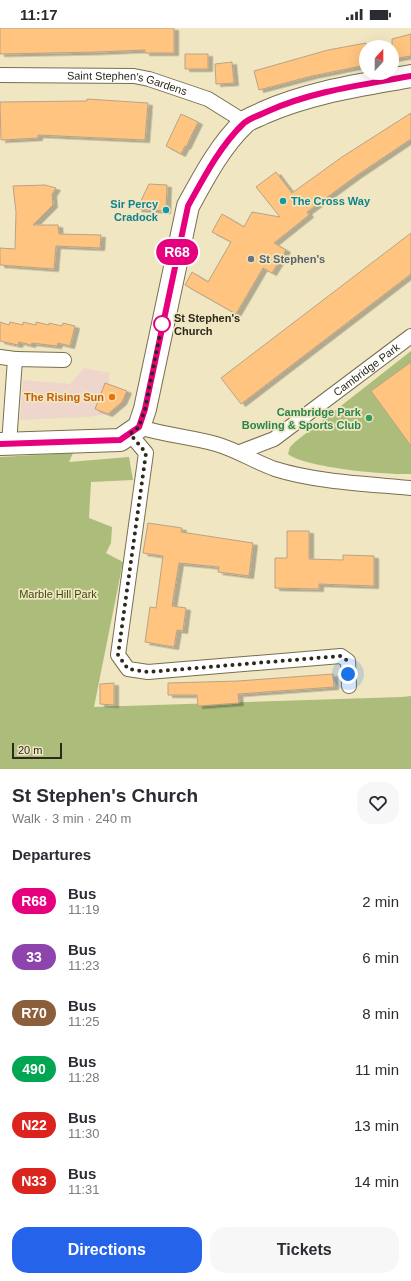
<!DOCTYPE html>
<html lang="en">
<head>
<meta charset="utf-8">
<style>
	body { margin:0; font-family:Arial,sans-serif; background:#f7f7f7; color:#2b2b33; height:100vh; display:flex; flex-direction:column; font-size:15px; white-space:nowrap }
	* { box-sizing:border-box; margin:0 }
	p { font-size:13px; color:#7c7c81 }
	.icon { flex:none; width:22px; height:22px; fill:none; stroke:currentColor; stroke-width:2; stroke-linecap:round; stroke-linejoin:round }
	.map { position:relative; height:741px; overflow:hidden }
	.panel { display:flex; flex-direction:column; background:#fff; flex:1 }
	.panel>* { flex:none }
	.badge { padding:0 8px; border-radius:13px; font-size:14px; line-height:26px }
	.needle { width:26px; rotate:21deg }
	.fabs { position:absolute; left:359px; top:12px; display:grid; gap:8px }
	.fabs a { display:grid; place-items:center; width:40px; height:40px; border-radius:50%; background:#fff; box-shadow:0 4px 16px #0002; font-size:20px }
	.scale { position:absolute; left:12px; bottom:10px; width:50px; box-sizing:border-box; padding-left:4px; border:2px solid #2d291b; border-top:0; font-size:11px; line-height:14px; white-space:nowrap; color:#2d291b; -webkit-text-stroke:3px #f0e6c2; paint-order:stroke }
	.you { position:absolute; width:20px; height:20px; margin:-10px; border:3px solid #fff; border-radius:50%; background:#1a73e8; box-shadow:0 0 0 6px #1a73e833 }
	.map>.badge { position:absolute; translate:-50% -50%; box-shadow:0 0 0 2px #fff }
	h2 { padding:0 12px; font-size:15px; line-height:36px }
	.round { display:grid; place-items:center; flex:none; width:42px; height:42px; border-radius:16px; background:#f7f7f7 }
	.headline { display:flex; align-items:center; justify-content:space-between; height:68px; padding:0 12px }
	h1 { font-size:19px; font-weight:700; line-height:30px }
	.action { display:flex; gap:8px; margin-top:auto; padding:8px 12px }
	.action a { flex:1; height:46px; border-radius:16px; background:#2563eb; color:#fff; font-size:16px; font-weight:700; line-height:46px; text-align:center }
	.action a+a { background:#f7f7f7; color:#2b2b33 }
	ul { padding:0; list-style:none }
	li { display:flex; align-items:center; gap:12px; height:56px; padding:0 12px }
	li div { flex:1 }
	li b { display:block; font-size:15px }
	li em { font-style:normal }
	li .badge { min-width:44px; font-weight:700; text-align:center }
	.status { display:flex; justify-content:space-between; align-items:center; height:28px; padding:0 20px; background:#fff; direction:ltr }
	.status svg { height:11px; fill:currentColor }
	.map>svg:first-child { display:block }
	.commercial { fill:#eed6cc }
	.green { fill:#abbc7b }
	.building { fill:#ffc47f; stroke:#bba287; filter:url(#shadow) }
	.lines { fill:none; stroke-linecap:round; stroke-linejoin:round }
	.minor-casing { stroke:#786f4f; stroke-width:16 }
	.primary-casing { stroke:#786f4f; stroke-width:24 }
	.minor { stroke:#fff; stroke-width:14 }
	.primary { stroke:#fff; stroke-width:22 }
	.line-casing { stroke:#fff; stroke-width:9 }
	.line { stroke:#e6007e; stroke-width:6 }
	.walk { stroke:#2d291b; stroke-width:4; stroke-dasharray:0 7.2 }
	.culture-dot { fill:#0f9aa8; stroke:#f0e6c2; stroke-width:1.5 }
	.worship-dot { fill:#6b7280; stroke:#f0e6c2; stroke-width:1.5 }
	.stop-dot { fill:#fff; stroke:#e6007e; stroke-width:2 }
	.food-dot { fill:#e8710a; stroke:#f0e6c2; stroke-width:1.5 }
	.leisure-dot { fill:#2e9e5b; stroke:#f0e6c2; stroke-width:1.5 }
	.labels { text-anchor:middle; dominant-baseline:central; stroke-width:3.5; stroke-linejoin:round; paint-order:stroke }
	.street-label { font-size:11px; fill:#2d291b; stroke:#f0e6c2 }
	.culture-label { font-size:11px; font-weight:bold; fill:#0d838f; stroke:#f0e6c2; text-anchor:start }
	.worship-label { font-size:11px; font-weight:bold; fill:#5b616d; stroke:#f0e6c2; text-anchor:start }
	.stop-label { font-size:11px; font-weight:bold; fill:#2d291b; stroke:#f0e6c2; text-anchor:start }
	.food-label { font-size:11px; font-weight:bold; fill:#c56008; stroke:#f0e6c2; text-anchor:end }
	.leisure-label { font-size:11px; font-weight:bold; fill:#27864d; stroke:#f0e6c2; text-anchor:end }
	.park-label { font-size:11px; fill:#3d4a0d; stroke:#f0e6c2 }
</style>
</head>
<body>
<div class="status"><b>11:17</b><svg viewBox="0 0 49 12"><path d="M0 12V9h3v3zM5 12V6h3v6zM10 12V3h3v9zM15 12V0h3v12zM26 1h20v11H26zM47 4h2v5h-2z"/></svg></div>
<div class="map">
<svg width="411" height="741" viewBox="0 0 411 741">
	<defs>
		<filter id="shadow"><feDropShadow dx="4.5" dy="2.5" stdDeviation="0" flood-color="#0004"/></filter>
	</defs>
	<rect width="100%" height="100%" fill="#f0e6c2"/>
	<path class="commercial" d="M84 340 110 345 108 355 129 364 122 374 108 386 87 389 20 392 23 352 70 356Z"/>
	<path class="green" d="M411 323V446C387 447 306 440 288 426L290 419 295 414Z
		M73 425 69 434 129 429 133 452 91 454 89 490 112 499 111 515 106 525 123 534 94 679 402 669 411 668V741H0V429Z"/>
	<path class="building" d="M0 0H174V25H145V22L97 24 0 26Z
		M411 6V28L392 31V11Z
		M366 15V37L312 48 259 62 254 43 328 22Z
		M185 26H208V41H185Z
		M232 34 234 55 216 56 215 36Z
		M87 71 148 75 145 112 38 107V110L1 112 0 74 87 73Z
		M411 85V111L356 148 307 184 309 187 274 215 286 222 272 245 263 240 236 286 185 257 192 244 208 254 231 214 212 204 222 186 244 199 252 184 280 189 256 159 276 144 292 165 342 129Z
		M181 86 198 94 186 119 185 118 181 126 166 118Z
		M149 156 167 157 166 183 137 181Z
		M45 157 56 160 52 166 53 177 33 197H58L59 206 101 207 100 220 56 218 54 241 0 237V220L15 221 16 184 13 158Z
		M411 205V246L241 376 221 350Z
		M0 294 9 297 10 294 23 297V294L36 297V294L49 297V295L62 298 63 295 75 298 70 318 58 315 57 318 32 315 31 317 19 314 18 317 0 313Z
		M411 334V418L371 363Z
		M105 355 127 363 122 374 108 386 95 381Z
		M148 495 182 500 181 504 253 515 249 548 218 544 219 539 179 535 172 578 186 580 183 603 177 602 174 619 145 614 150 579 156 580 163 528 143 525Z
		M287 503H309V531L343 532V527L374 528V558L319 556V561L275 560V530H287Z
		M333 646 334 659 238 666 239 675 198 678 197 667H168V655L238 653Z
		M114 655V677L100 676V656Z"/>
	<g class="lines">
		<defs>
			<g id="minor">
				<path id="s1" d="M0 47 134 48 149 51 208 71 245 94"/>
				<path d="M0 329 15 331"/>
				<path d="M139 399C165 407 191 409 216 416 237 422 255 434 275 441 316 454 368 456 411 460"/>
				<path d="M130 406 146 425 118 627 128 641 148 644 341 628 348 633 349 658"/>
				<path d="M9 416 15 331 64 332"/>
				<path id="s2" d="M240 424 274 411 411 308"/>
			</g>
			<path id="primary" d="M0 416 120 412 139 399 145 381 188 178C204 149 220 118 244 95 249 90 258 88 263 85 310 64 361 57 411 48"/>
		</defs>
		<use href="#minor" class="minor-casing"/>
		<use href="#primary" class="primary-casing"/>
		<use href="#minor" class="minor"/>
		<use href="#primary" class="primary"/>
	</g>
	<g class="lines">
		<defs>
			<path id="line" d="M0 416 120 412 139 399 145 381 188 178C204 149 220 118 244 95 250 90 260 87 266 84 312 63 362 57 411 48"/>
		</defs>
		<use href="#line" class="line-casing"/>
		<use href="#line" class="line"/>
		<path class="walk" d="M162 296 145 381 139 399 130 406 146 425 118 627 128 641 148 644 341 628 348 633V646"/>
	</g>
	<g class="culture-dot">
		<circle cx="283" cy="173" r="4"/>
		<circle cx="166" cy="182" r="4"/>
	</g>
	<circle class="worship-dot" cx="251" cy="231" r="4"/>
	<circle class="stop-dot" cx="162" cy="296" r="8"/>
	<circle class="food-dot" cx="112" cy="369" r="4"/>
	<circle class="leisure-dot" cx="369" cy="390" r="4"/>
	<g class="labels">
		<g class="street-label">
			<text stroke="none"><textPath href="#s1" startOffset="128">Saint Stephen's Gardens</textPath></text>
			<text stroke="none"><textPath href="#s2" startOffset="152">Cambridge Park</textPath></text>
		</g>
		<g class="culture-label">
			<text x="291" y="173">The Cross Way</text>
			<text x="158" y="176" text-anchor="end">Sir Percy<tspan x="158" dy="13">Cradock</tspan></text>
		</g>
		<g class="worship-label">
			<text x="259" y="231">St Stephen's</text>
		</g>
		<g class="stop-label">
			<text x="174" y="290">St Stephen's<tspan x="174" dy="13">Church</tspan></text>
		</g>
		<g class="food-label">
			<text x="104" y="369">The Rising Sun</text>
		</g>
		<g class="leisure-label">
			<text x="361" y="384">Cambridge Park<tspan x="361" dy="13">Bowling &amp; Sports Club</tspan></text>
		</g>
		<g class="park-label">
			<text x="58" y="566">Marble Hill Park</text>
		</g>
	</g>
</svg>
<div class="fabs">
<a><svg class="needle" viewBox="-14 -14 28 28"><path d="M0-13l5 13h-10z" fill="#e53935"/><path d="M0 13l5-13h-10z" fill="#7c7c81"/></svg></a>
</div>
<div class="scale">20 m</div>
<div class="you" style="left:348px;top:646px"></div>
<b class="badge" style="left:177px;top:224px;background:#e6007e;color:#fff">R68</b>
</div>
<section class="panel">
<div class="headline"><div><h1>St Stephen's Church</h1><p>Walk · 3 min · 240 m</p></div><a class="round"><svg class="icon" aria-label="heart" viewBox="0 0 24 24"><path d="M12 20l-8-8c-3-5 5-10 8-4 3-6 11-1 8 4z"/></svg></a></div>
<h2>Departures</h2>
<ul>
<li><span class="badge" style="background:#e6007e;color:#fff">R68</span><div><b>Bus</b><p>11:19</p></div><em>2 min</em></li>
<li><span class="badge" style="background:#8e44ad;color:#fff">33</span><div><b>Bus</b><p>11:23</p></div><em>6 min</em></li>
<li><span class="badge" style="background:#8b5e3c;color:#fff">R70</span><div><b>Bus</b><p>11:25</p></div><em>8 min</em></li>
<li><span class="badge" style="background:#00a651;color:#fff">490</span><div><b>Bus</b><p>11:28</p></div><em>11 min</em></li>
<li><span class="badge" style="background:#dc241f;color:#fff">N22</span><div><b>Bus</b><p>11:30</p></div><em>13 min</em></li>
<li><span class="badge" style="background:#dc241f;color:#fff">N33</span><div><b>Bus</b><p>11:31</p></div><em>14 min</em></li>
</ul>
<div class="action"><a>Directions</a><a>Tickets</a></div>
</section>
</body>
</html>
